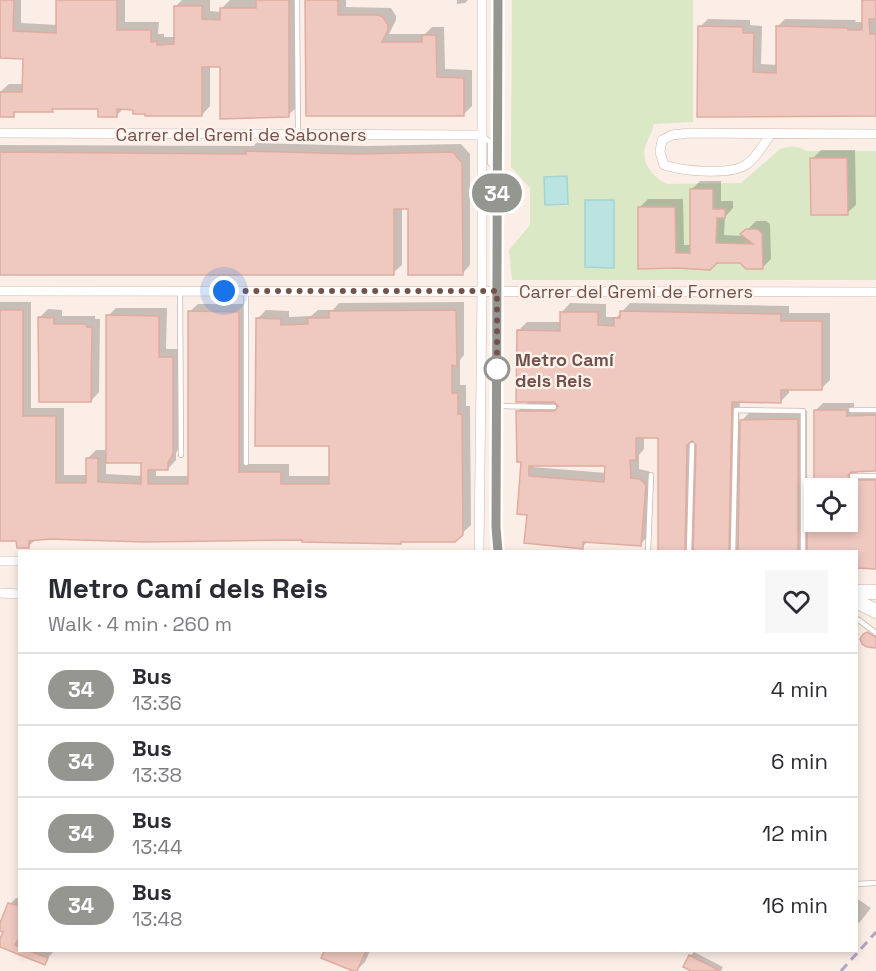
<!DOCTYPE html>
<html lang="en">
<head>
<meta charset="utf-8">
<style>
	body { margin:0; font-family:"Space Grotesk",sans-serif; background:#f7f7f7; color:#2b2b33; height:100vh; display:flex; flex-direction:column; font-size:22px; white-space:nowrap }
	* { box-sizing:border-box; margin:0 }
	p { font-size:20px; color:#7c7c81 }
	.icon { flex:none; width:33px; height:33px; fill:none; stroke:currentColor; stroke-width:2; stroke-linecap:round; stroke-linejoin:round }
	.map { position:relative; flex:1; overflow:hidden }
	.details { position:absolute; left:18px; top:550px; width:840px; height:402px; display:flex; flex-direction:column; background:#fff; border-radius:0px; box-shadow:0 3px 9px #0003 }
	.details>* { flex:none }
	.badge { padding:0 12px; border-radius:20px; font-size:21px; line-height:39px }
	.buttons { position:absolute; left:804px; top:478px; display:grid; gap:12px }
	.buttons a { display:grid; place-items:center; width:54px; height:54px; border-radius:0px; background:#fff; box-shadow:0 3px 9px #0003; font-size:30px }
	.you { position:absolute; width:30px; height:30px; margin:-15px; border:4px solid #fff; border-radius:50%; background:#1a73e8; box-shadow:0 0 0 9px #1a73e833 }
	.map>.badge { position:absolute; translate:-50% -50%; box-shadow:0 0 0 3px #fff }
	.round { display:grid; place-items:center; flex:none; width:63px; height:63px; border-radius:0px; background:#f7f7f7 }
	.summary { display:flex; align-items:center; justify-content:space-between; height:102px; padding:0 30px }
	h1 { font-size:28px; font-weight:600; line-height:45px }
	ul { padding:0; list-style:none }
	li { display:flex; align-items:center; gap:18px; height:72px; padding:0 30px; border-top:2px solid #e1e1e2 }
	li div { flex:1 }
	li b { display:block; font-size:22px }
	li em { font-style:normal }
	li .badge { min-width:66px; font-weight:700; text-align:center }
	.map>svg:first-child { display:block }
	.green { fill:#dae8c5 }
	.water { fill:#bbe3e1; stroke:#a2d5d2; stroke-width:1.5 }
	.shadow { fill:#0003; fill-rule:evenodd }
	.building { fill:#efc8bf; stroke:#e0aca0; stroke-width:1.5; fill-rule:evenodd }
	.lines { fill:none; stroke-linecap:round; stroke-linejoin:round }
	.lane-casing { stroke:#ceb7af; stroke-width:6 }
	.street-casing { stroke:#ceb7af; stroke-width:10 }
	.secondary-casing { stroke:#d1b6ad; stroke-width:15 }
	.lane { stroke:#fff; stroke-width:4.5 }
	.street { stroke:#fff; stroke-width:9 }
	.secondary { stroke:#fff; stroke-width:14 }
	.rail { stroke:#afa5c4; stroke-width:3; stroke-dasharray:9 6; stroke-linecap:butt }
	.line-casing { stroke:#fff; stroke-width:14 }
	.line { stroke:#969691; stroke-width:9 }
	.walk { stroke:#73524c; stroke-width:6; stroke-dasharray:0 10.8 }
	.stop-dot { fill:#fff; stroke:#969691; stroke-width:3 }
	.labels { text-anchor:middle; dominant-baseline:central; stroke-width:4.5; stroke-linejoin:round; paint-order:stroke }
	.street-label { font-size:18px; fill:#73524c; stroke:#fef3ec }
	.stop-label { font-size:18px; font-weight:bold; fill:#73524c; stroke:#fef3ec; text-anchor:start }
</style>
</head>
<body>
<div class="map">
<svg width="876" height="971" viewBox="0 0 876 971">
	<rect width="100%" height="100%" fill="#fbeee6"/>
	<path class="green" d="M512 0H693V122L654 124C652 133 647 140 645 148 641 163 654 178 667 184L741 183 780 149C791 146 796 145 806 151H876V280H512L509 250 530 225V188L511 167Z"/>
	<path class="water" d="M567 176 568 204 545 205 544 177Z
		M585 200H614V268L585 267Z"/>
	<path class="shadow" d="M0 0H21V23L57 25V0H125V22H159L158 34H164V37H176V6L182 0H210V11L221 12V9L230 0H297V107L288 115 221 65 210 66V106L202 115 124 108 117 115 99 108H55L52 110H18L13 115H0V92L9 84H24V57H0Z
		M308 0H346V7L391 8 396 16V20L389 34H425L432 27H444L445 69 472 70V106L464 114Z
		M457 0H468L465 3 457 4Z
		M864 0H876V115H698L700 27 708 19 750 20V25L762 26 761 64 777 65V27L785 19 856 20 855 22H864Z
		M256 143 366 146 461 144 470 154V265L462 274 410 207H402V265L393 273H0V145L254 146Z
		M821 150H855L856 205 847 213 812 159Z
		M700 181H721V201H733V208L725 217 724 235 745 236 743 234 756 221H766L770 224 771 259 762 268 740 261 676 266 639 208 648 199H683L684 245H692L691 190Z
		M0 302H31V408H64V475H88V458L96 450H108V316L116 308H167L166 349H181V444L176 453V460L168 469H156V476H189V312L198 304H247V464H289V476H330V445L257 319 266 310 289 311V317L311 316 318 310H333L339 303 464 302V355L460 360V385H466V406H470L471 525 454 541 36 539 29 546 18 539H0ZM106 461H143L142 476 106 474Z
		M570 303 606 304V317H617L630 303 789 306V313H830V380L822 388H789V393L780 402 740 401 739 423 750 412 807 411V485L815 477V411L823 403H854V409H876V470H855L858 473 876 474V567L856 552H809V547L804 552H660V437H644V449L639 455V469L648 471 654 476 649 536 640 544 589 540 582 547 528 513 518 411 529 401 518 331 527 322H562V312ZM607 464 606 473 533 467V465ZM814 489H848V522H814Z
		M48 309 62 310V316H95V319H100L99 392 91 401 39 318Z
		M16 898 20 899V951L53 952 44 963 0 946 5 931 0 929V927L10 904Z
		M856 898 871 908 859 923 856 921Z
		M326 951H370L365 962 356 971Z
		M694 952 723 967 721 971H694L690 956Z"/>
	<path class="building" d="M0 0H14L13 31 56 33V0H117V30H151V42L157 41V45L174 44V6H202V19L220 20V8H256V0H289V117L220 119V67H202V116H145V114H133V110L117 109V117H98V109H52L53 112H14V117H0V92H22L23 59 0 58Z
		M305 0H338V15H378L383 17 388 25V30L382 42H422V35H436L437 77 464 78V116H306Z
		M862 0H876V19H869L870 34H876V116L697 117 698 26 743 27V33H754L753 72 776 73V26L848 28V30H862Z
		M246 151 357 154 453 152 462 163 463 275H408V209H394V275H0V152L246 154Z
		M810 158H847L848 215H811Z
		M690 189H713V209H725V218H717L716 243 753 244 740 234 746 229H757L762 233 763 269H746L740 263H717L710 270 676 268 638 269V207H675L676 253H690Z
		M0 310H23V416H56V483H86V458H98V482L141 484V463H106V315L159 316V357H173V454L168 463V470H148V484H188V311L239 312V472H281V484H329V446H255L256 318 281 319V325L308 324 307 318H329V311L456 310 457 366 452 365V393H458V414H462L463 535 455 542H401V544L302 542V540L145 542 49 539 29 541V548H17L16 541H0Z
		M620 311 781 314V321H822V390H781V403L732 402 729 552H693L696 445 692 441 687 445 685 552H658V438H636V460H630L631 478 640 479 646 485 641 546 583 542V549L524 543 527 515 517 514 521 462H517L516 411H555L558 406 554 402H516L517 330 560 331V312H598V325L614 326V318H620ZM529 466H605L604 482 529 476Z
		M38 317 54 318V324H86L87 327H92L91 402H39Z
		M814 410H847V416L876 415V471L851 472 848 475 851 480H876V569L856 568V552H807V482H814ZM814 489H848V522H814Z
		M798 419V552H738L740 420Z
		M867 632 876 637V648L867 647 862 644 860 639 863 634Z
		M8 903 20 906V937L15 945 20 947V951H30L48 958 45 965 0 947V939L3 932 0 931V923Z
		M324 951H366L357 971H353L321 958Z
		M689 955 720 971H691L683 967Z"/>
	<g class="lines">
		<defs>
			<path id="lane" d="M297 0 298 135
				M482 135 490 142V163L496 169
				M180 291 181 455
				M497 406 554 407
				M851 410H876
				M246 463V291
				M852 476H876
				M648 552 651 475
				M689 552 692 445
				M733 552 736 410 803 411V552
				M856 618 876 633
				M856 884 876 883"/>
			<path id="street" d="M498 0 496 527 498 552
				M0 133 482 135
				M771 134C764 143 757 157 747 164 731 176 683 171 664 165L660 152 662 140 672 135 689 133 876 134
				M0 291 876 292
				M479 552 482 290V0
				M0 561H20
				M0 593 20 594"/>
			<path id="secondary" d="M856 592H876
				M856 601 876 611"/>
		</defs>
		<use href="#lane" class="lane-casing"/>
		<use href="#street" class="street-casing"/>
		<use href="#secondary" class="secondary-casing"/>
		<use href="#lane" class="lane"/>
		<use href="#street" class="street"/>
		<use href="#secondary" class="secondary"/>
		<path class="rail" d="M841 971 876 932"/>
	</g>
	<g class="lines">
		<defs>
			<path id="line" d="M498 0 496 527 498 552"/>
		</defs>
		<use href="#line" class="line-casing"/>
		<use href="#line" class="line"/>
		<path class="walk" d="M224 291H497V369"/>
	</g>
	<circle class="stop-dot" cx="497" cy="369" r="12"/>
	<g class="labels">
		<g class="street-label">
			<text x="241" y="134">Carrer del Gremi de Saboners</text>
			<text x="636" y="291">Carrer del Gremi de Forners</text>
		</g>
		<g class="stop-label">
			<text x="515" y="359">Metro Camí<tspan x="515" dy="21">dels Reis</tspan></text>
		</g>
	</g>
</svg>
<div class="buttons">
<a><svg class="icon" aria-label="locate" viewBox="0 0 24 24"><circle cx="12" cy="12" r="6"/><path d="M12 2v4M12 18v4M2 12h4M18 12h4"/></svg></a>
</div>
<div class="you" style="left:224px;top:291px"></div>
<b class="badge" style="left:497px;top:193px;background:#969691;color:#fff">34</b>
<section class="details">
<div class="summary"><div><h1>Metro Camí dels Reis</h1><p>Walk · 4 min · 260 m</p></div><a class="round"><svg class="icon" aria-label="heart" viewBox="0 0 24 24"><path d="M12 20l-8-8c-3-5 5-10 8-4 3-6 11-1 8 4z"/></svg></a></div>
<ul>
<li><span class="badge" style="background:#969691;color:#fff">34</span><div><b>Bus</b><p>13:36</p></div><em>4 min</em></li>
<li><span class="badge" style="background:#969691;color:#fff">34</span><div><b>Bus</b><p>13:38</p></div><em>6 min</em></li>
<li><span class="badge" style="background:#969691;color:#fff">34</span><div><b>Bus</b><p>13:44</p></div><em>12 min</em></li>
<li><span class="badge" style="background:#969691;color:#fff">34</span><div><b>Bus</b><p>13:48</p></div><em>16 min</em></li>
</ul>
</section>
</div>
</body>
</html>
